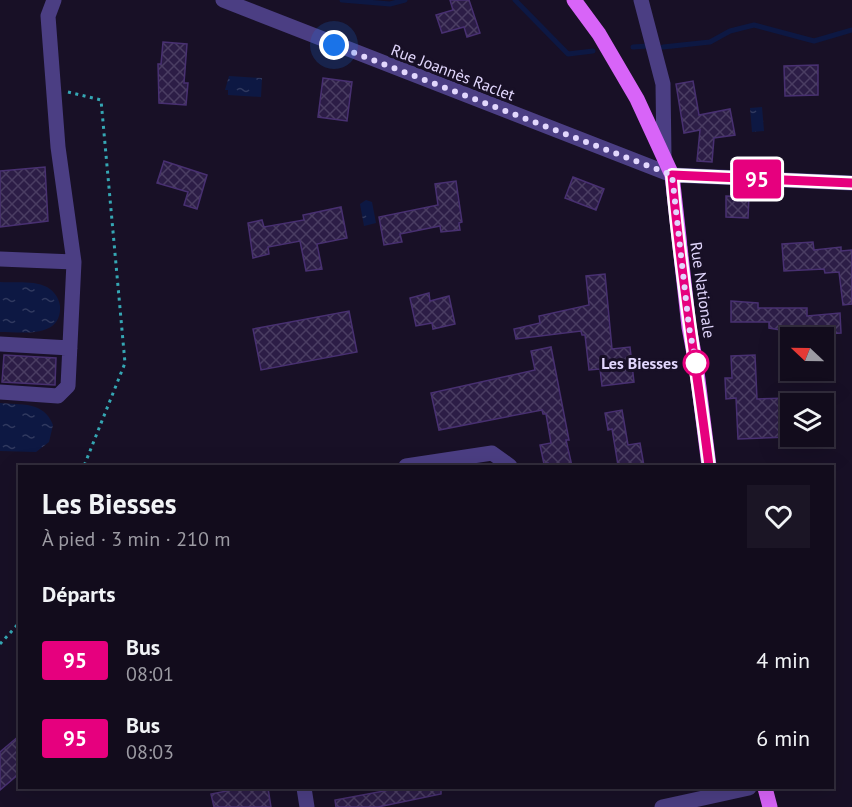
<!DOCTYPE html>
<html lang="fr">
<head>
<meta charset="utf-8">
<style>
	body { margin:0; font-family:"PT Sans",sans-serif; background:#1b1525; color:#f1f3f6; height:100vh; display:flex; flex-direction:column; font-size:22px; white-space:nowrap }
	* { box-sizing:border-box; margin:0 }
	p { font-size:20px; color:#9c9ba3 }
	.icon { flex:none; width:33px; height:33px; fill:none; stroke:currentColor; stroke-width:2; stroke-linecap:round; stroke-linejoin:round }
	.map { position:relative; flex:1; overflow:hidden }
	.panel { position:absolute; left:18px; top:465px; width:816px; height:324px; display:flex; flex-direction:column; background:#120c1c; border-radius:0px; box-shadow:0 6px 24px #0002,0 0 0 2px #312c3b }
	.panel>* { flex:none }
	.badge { padding:0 12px; border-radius:4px; font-size:21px; line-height:39px }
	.needle { width:39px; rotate:292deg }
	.tools { position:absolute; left:780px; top:327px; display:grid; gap:12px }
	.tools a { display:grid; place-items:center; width:54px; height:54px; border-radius:0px; background:#120c1c; box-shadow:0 6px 24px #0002,0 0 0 2px #312c3b; font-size:30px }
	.you { position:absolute; width:30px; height:30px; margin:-15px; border:4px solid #fff; border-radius:50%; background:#1a73e8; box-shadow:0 0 0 9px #1a73e833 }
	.map>.badge { position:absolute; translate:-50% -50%; box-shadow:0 0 0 3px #fff }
	h2 { padding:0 24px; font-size:22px; line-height:54px }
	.round { display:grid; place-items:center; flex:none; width:63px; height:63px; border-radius:0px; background:#1b1525 }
	.headline { display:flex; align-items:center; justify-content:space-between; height:102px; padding:0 24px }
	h1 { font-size:28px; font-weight:700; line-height:45px }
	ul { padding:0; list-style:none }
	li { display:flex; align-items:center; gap:18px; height:78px; padding:0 24px }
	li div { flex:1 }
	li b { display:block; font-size:22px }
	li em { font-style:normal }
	li .badge { min-width:66px; font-weight:700; text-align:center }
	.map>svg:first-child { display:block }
	.water { fill:url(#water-ripples) }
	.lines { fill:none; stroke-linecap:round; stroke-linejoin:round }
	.stream { stroke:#0d1843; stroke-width:5 }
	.building { fill:url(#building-cross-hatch); stroke:#483071; stroke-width:1.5 }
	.path { stroke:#35a7b4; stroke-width:3; stroke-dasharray:3 4.5; stroke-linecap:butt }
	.minor { stroke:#4b3e83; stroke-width:15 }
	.major { stroke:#d864f8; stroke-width:15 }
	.line-casing { stroke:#fff; stroke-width:14 }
	.line { stroke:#e6007e; stroke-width:9 }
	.walk { stroke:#e2d7fd; stroke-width:6; stroke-dasharray:0 10.8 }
	.stop-dot { fill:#fff; stroke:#e6007e; stroke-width:3 }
	.labels { text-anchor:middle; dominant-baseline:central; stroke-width:6; stroke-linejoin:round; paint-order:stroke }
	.street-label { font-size:16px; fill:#e2d7fd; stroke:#181026 }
	.stop-label { font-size:16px; font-weight:bold; fill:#e2d7fd; stroke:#181026; text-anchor:end }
</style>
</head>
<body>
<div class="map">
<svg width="852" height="807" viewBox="0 0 852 807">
	<defs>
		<pattern id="water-ripples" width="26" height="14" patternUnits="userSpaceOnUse" patternTransform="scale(1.5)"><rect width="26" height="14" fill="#0d1843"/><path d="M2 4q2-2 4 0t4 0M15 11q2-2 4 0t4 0" fill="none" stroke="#30395f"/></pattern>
		<pattern id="building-cross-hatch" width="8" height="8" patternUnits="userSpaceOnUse" patternTransform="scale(1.5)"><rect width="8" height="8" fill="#2c1d46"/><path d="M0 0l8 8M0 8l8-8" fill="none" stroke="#4a3d62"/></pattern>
	</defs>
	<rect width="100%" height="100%" fill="#181026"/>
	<path class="water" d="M229 76 262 78 261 97 228 95V90H225Z
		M762 107 764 131 752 132 750 108Z
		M366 200 372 202 376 223 364 226 360 204Z
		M0 282C14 283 34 280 47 287 54 291 59 298 60 306 62 339 21 332 0 332Z
		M0 403C21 405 44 401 53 425L49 442 36 452 0 451Z"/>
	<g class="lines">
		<path class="stream" d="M342 0 390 4 405 0
			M515 0 568 54 593 51
			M633 47 648 46
			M663 47 710 42 730 31 754 25 814 41 852 30"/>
	</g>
	<path class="building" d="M450 0H469L480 33 467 37 464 27 442 33 436 15 453 10Z
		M163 42 187 44 184 83H188L186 105 159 103 158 64H161Z
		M818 65V95L785 96 784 66Z
		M323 78 352 82 347 121 318 117Z
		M693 81 699 115 730 109 735 135 714 138 712 162 697 161 700 130 684 133 676 84Z
		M164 161 207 175 197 209 184 205 188 192 157 183Z
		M45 167 48 221 0 227V171Z
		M573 177 604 189 596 210 565 198Z
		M456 181 462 222 459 223 460 230 441 232 440 226 400 234 402 242 384 245 379 217 438 205 435 184Z
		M726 196 749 197 748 218 726 217Z
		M341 207 347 238 317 244 322 269 306 271 300 241 268 247 269 254 253 258 248 223 262 220 264 227 304 220 303 215Z
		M813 242 814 250 841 247V251L852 250V304L843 305 839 272 825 273 824 269 784 271 782 244Z
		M605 274 612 349 630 347 634 382 602 386 600 369 589 370 585 335H582L581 331 516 339 514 329 540 323 539 316 589 305 586 276Z
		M429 293 430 301 449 296 455 324 433 329 432 323 416 326 410 298Z
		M731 301 758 303V308H807V316L840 313 841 333 793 336V332L769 328V322H731Z
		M349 311 357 352 261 370 253 329Z
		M551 347 569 440H566L572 466H549L548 463 544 464 540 445 551 443 546 414H543L542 410 439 430 431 393 535 370 531 351Z
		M4 355 56 358 55 385 2 382Z
		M755 355 757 399 789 398 790 437 738 439 736 398 726 399 725 378H732L731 356Z
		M622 410 628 445 640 443 644 466 618 465 612 429 608 430 605 413Z
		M20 735V773L0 790V752Z
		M242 788H268L271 807H214L211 794Z
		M400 788H441V794L378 807H336L335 800Z"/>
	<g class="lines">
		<path class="path" d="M68 92 101 100 125 363 84 466
			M0 644 20 622"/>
		<path class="minor" d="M223 0 672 175 852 183
			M641 0 663 84 664 156
			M0 259 74 262
			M0 344 70 348
			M0 392 58 396 68 386 74 262 58 147 48 16 54 0
			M406 466 492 453 510 466
			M304 788 307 807
			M662 807 749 788"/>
		<path class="major" d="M574 0 599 34 637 99 672 175 689 327 696 364 709 466
			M765 788 770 807"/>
	</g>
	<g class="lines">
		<defs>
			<path id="line" d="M709 466C697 369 680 273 672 175L852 183"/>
		</defs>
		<use href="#line" class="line-casing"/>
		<use href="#line" class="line"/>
		<path class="walk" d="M334 45 672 175 689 327 696 363"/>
	</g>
	<circle class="stop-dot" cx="696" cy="363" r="12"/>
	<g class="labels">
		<g class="street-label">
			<text transform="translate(453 72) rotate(21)">Rue Joannès Raclet</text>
			<text transform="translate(703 290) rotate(82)">Rue Nationale</text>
		</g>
		<g class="stop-label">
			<text x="678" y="363">Les Biesses</text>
		</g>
	</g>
</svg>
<div class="tools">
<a><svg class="needle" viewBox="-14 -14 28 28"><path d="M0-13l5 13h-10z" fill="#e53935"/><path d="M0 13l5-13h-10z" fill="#9c9ba3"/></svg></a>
<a><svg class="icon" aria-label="layers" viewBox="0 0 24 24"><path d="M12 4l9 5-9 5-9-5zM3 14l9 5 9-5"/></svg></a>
</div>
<div class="you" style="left:334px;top:45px"></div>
<b class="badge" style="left:757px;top:179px;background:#e6007e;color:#fff">95</b>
<section class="panel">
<div class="headline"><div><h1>Les Biesses</h1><p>À pied · 3 min · 210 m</p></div><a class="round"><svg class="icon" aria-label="heart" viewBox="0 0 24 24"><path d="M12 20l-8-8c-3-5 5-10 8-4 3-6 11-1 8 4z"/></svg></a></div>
<h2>Départs</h2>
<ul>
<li><span class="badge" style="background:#e6007e;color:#fff">95</span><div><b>Bus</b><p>08:01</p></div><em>4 min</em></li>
<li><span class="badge" style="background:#e6007e;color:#fff">95</span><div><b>Bus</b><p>08:03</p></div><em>6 min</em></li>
</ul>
</section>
</div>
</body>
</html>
